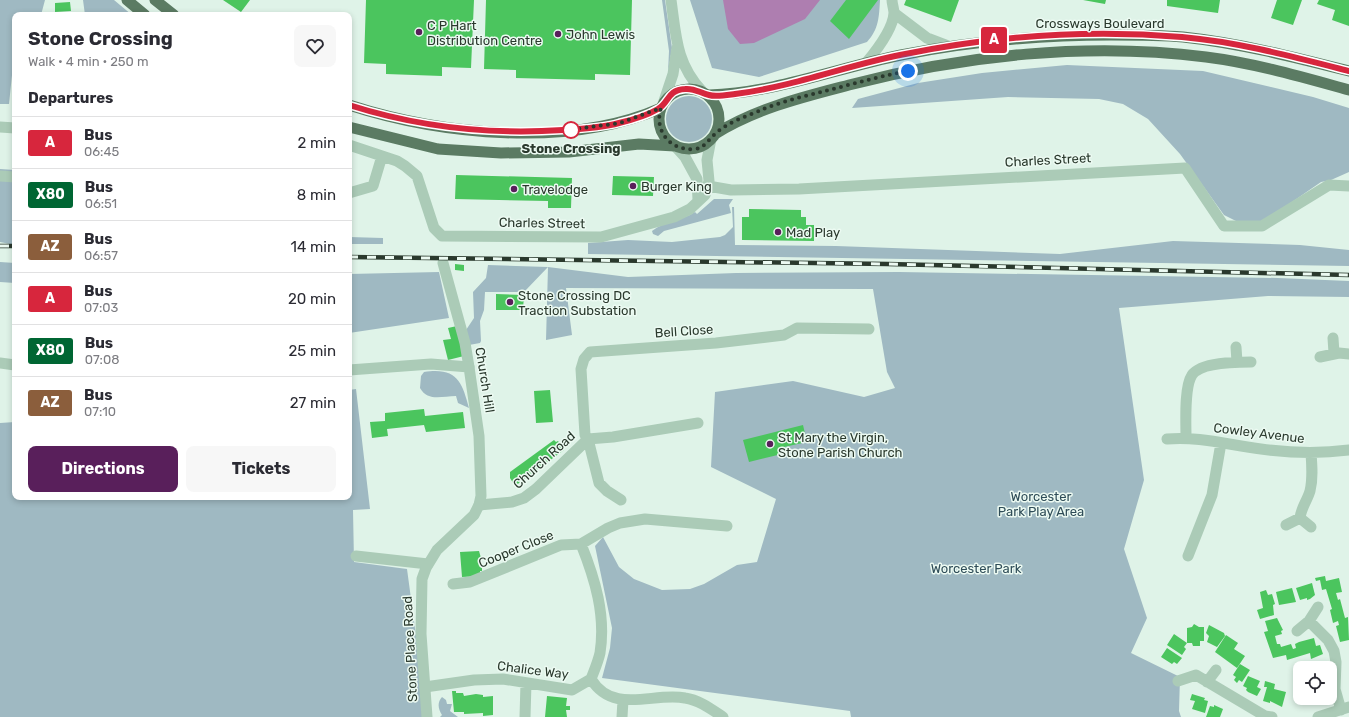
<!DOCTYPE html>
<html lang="en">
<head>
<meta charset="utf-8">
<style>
	body { margin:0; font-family:Rubik,sans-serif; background:#f7f7f7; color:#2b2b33; height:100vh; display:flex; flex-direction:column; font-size:15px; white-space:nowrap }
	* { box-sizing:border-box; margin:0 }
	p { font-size:13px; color:#7c7c81 }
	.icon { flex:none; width:22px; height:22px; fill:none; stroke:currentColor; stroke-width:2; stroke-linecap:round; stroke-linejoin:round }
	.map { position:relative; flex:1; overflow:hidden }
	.panel { position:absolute; left:12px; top:12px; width:340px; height:488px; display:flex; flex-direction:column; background:#fff; border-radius:8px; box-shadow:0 2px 6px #0003 }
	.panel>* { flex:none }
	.badge { padding:0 8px; border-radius:3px; font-size:14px; line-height:26px }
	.fabs { position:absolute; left:1293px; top:661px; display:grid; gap:8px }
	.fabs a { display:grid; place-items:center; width:44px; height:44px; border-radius:8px; background:#fff; box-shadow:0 2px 6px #0003; font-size:20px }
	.you { position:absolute; width:20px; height:20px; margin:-10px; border:3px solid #fff; border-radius:50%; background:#1a73e8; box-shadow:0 0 0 6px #1a73e833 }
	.map>.badge { position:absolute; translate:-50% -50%; box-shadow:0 0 0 2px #fff }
	h2 { padding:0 16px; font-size:15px; line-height:36px }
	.round { display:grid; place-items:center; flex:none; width:42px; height:42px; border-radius:8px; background:#f7f7f7 }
	.overview { display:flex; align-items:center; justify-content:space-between; height:68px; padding:0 16px }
	h1 { font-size:19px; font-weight:700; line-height:30px }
	.primary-button { display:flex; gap:8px; margin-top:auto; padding:8px 16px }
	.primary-button a { flex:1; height:46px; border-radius:8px; background:#591f5b; color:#fff; font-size:16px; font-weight:700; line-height:46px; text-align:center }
	.primary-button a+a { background:#f7f7f7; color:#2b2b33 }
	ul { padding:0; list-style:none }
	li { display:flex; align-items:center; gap:12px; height:52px; padding:0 16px; border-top:1px solid #e1e1e2 }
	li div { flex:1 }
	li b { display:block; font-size:15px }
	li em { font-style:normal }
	li .badge { min-width:44px; font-weight:700; text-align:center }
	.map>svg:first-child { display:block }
	.green { fill:#9fb9c2 }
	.water { fill:#ae7eb0 }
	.building { fill:#4bc55e }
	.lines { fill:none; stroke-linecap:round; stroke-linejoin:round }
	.minor { stroke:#abcbb7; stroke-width:11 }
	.tertiary { stroke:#abcbb7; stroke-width:11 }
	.primary { stroke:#5b7b63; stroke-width:11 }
	.rail-casing { stroke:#2a392d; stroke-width:4.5 }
	.rail { stroke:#ecfaf2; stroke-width:3; stroke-dasharray:9; stroke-linecap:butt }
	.line-casing { stroke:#fff; stroke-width:9 }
	.line { stroke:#d7263d; stroke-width:6 }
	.walk { stroke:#2a392d; stroke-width:4; stroke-dasharray:0 7.2 }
	.poi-dot { fill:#591f5b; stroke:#ecfaf2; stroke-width:1.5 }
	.stop-dot { fill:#fff; stroke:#d7263d; stroke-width:2 }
	.labels { text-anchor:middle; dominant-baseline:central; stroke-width:3; stroke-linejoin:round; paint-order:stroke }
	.street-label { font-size:13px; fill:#2a392d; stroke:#ecfaf2 }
	.poi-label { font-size:13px; fill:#2a392d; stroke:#ecfaf2; text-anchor:start }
	.stop-label { font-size:13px; font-weight:bold; fill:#2a392d; stroke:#ecfaf2 }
	.park-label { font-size:13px; fill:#2e4c57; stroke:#ecfaf2 }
</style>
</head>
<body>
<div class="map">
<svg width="1349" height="717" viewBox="0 0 1349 717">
	<rect width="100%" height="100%" fill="#dff3e8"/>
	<path class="green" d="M0 0H45L41 15H15V46L9 104H0Z
		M83 0H114L132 15H85Z
		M662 0H665L672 48 668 73 669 51Z
		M690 0H880C879 17 879 29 867 42L759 77 712 68Z
		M1067 65 1203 71 1313 97 1349 108V172L1331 180 1321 182 1263 222 1240 223 1224 215 1180 154 1148 119 1123 104 1099 99 1008 97 852 108 858 99 918 83 982 73Z
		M666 119a23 23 0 1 1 46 0a23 23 0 1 1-46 0Z
		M0 169 15 170V245L0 242Z
		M714 199H733L729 205 731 213 664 231 658 236 653 234 652 231C664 221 682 221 695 212L697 214Z
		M732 207H734L735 245 836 246 1060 254 1173 241 1300 245 1349 250V266L588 254V243L628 240 672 242 720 237 725 235 733 227Z
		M349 237 383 238V244H349Z
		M0 262 15 263V283L0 282Z
		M488 265 548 267 628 277 736 273 899 272 1278 278 1349 281V297L1268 296 1119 308 1144 480 1124 549 1147 618 1131 653 1180 677 1179 711 1181 717H851L850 711 602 678 610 648 612 628 595 546 603 537 619 567 634 579 662 590 690 589 704 584 737 565 757 562 776 499 711 467 715 392 793 381 864 397 895 388 887 372 873 289 566 288 572 335 546 340 548 267 524 292H485L484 310 480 321 481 341 480 343 469 345 466 330 474 318 473 292 486 278Z
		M439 272 449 318 349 333V274Z
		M424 372C457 367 462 382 469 408L458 403 456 396C442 396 428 402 420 388L421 376Z
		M356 389 370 509 353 510 354 562 407 569 427 717H0V423L15 422V497H349V390Z
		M442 697 446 700 447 704H452L450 711 458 717H440L442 715C438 708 437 703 442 697Z"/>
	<path class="water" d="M723 0H820L805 19 754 43 740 44 728 29Z"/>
	<path class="building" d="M223 0H250L241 12Z
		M366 0H474L471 68 442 67V76L386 74V64L364 63Z
		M486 0H632L630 75 595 74V80L516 78V70L484 69Z
		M846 0H878L849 39 830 21Z
		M906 0H959L951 22 904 5Z
		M1083 0H1106L1105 4Z
		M1167 0H1220L1218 13 1167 6Z
		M1277 0H1302L1293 25 1271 18Z
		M1319 0H1349V26L1332 20 1335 10 1317 4Z
		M70 2 71 11 55 12V3Z
		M349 149H352L351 184 349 183Z
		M456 175 572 178 571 208H548V201L455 199Z
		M613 176 654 177 653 196 612 195Z
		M749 209 801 210V217H806V225H814V241L742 240V217H749Z
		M455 264 464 265V271L455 270Z
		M496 294 524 295 523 310H496Z
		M457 326 464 356 448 360 443 340 451 339 448 328Z
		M550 390 553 422 536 423 534 391Z
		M424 409 425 416 463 412 465 428 426 432 424 425 387 429 388 436 372 438 370 422 385 421V413Z
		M803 425 807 442 784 447 786 453 749 462 743 440Z
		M554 440 556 442 558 441 564 450 515 486 510 478V472Z
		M479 551 481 558 479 559 480 563H482V571H480V576L462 577 460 552Z
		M1325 576 1326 581 1339 578 1342 592 1336 593 1338 600 1340 599 1345 618 1348 617 1349 640 1340 642 1336 626 1339 625 1338 621 1333 623 1330 610 1332 609 1326 589 1322 590 1320 580 1316 581 1315 578Z
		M1312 583 1315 595 1310 599 1307 600V598L1300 600 1296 588Z
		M1292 588 1296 602 1279 605 1276 592Z
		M1266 590 1268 595 1272 594 1275 604 1273 605 1274 615 1260 619 1257 610 1263 608 1260 592Z
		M1277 618 1283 630 1281 631 1282 634 1275 636 1277 644H1280L1281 647 1291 644 1293 649 1296 648 1295 644 1299 642 1314 638 1316 646 1320 645 1323 654 1311 659 1310 653 1287 660 1286 655 1273 658 1264 632 1268 631 1265 621Z
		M1194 624 1199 627H1204V641H1200V646H1193L1192 643H1187V628L1192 627Z
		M1209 625 1224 633 1225 636 1217 647 1207 642 1209 636 1206 633Z
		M1174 634 1187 643 1184 647 1186 649 1182 655 1167 645Z
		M1226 635 1238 643 1234 649 1245 656 1237 668 1215 652Z
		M1167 648 1182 658 1177 664 1174 662 1172 664 1161 657Z
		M1240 664 1250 670 1242 682 1239 680 1237 683 1234 680 1236 677 1233 675Z
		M1248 676 1260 681 1257 687 1261 689 1257 696 1248 692 1246 690 1247 688 1243 686Z
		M1265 681 1275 684 1274 689 1286 692 1282 707 1270 701V703L1263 701 1267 687H1264Z
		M452 691H456V693H463L464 696 476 694 483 695V697L493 696V715L483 716V713L464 714V712H454Z
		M1192 694 1205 698 1204 700 1208 701 1205 713 1192 709 1195 701 1190 700Z
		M547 696 567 698 566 706H570V710H566L567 717H545Z
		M1214 705 1223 709 1220 717H1206L1210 706 1214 707Z"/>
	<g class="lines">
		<path class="minor" d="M671 0C676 35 676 64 702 91
			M894 13 927 38 948 46
			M866 63C876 51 893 29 894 13 894 9 892 4 892 0
			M664 101 673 74 677 48
			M0 127 15 128
			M349 145 397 161 405 166 417 176 434 228 442 236 601 237 674 217 690 209 705 195 709 181 707 160 711 139
			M675 146 685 157 697 179 698 200
			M0 176 15 177
			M708 186 731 190 799 189 1185 168 1224 226H1262L1329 185 1349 186
			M349 193 373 186 382 156
			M443 263 465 343 469 367
			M1333 338 1334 353
			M1236 347 1237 362
			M1320 357 1339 353 1349 354
			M1186 437C1186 422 1184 387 1192 375 1201 362 1236 362 1251 362
			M1167 439C1198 436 1229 445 1261 449 1290 453 1319 454 1349 450
			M621 500 607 491 599 483 588 439 585 435 581 369 584 359 590 352 716 343 784 335 797 328 869 329
			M479 505 512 502 524 498 536 489 588 439 613 437 698 423
			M1300 518C1301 508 1307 501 1310 491 1313 479 1312 466 1311 453
			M1286 525 1300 518 1311 527
			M356 556 428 564
			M1188 556 1212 495 1221 443
			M453 584 470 582 561 545 581 544 608 528 620 523 645 519 727 526
			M1309 621 1318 607
			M1297 631 1309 621 1328 640 1334 651 1336 662 1335 689 1341 710
			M591 679C613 715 653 692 685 698 699 700 711 709 723 717
			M1178 681 1196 675 1265 716 1272 717
			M1207 682 1216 670
			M425 687 474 680 503 679 572 690 591 679C594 671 598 662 600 653 606 615 595 579 581 544
			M525 717 526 683
			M622 717 623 700
			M1318 717 1349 707"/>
		<path class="tertiary" d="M0 363 15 365
			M349 370 431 364 469 367 479 436 481 496 479 505 474 515 437 550 426 568 422 579 421 634 427 717"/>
		<path class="primary" d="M127 0 145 15
			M155 0 174 15
			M659 119a30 30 0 1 1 60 0a30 30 0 1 1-60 0Z
			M709 95C775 93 837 68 901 55 971 41 1040 35 1111 35 1135 35 1159 35 1183 37 1239 43 1294 57 1349 71
			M349 105C442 135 570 148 661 108
			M349 127 438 149 501 153 569 152 639 144 675 146
			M715 134C757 108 803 97 849 85 964 55 1088 42 1206 57 1254 63 1302 77 1349 90"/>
		<defs>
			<path id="rail" d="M0 246H15
				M349 257 887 264 1349 275"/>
		</defs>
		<use href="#rail" class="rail-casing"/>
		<use href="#rail" class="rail"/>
	</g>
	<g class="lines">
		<defs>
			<path id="line" d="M349 105C418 127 490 135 563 130 581 129 601 128 619 123 632 120 646 116 658 109 669 103 667 90 685 89 695 88 700 93 709 95 716 97 727 95 735 94 791 87 845 66 900 55 992 36 1089 29 1182 37 1239 42 1294 57 1349 71"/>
		</defs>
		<use href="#line" class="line-casing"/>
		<use href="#line" class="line"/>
		<path class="walk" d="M571 130H568L620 123 661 108C654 130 669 151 694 149 704 149 708 140 715 134 726 123 747 116 761 110 781 102 804 96 825 91 853 84 880 76 908 71"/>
	</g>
	<g class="poi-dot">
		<circle cx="419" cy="32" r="4"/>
		<circle cx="558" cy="34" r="4"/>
		<circle cx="633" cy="186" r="4"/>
		<circle cx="514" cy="189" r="4"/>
		<circle cx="778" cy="232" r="4"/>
		<circle cx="510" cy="302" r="4"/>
		<circle cx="770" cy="444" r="4"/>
	</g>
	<circle class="stop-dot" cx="571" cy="130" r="8"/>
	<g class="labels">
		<g class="street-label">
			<text x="1100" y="23">Crossways Boulevard</text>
			<text transform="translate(1048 160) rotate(-3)">Charles Street</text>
			<text transform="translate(542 223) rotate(1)">Charles Street</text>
			<text transform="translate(684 331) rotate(-4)">Bell Close</text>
			<text transform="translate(485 380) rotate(81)">Church Hill</text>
			<text transform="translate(1259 433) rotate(7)">Cowley Avenue</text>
			<text transform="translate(544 460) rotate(-42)">Church Road</text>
			<text transform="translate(516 549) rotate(-22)">Cooper Close</text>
			<text transform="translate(410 649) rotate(-93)">Stone Place Road</text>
			<text transform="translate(533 670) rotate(7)">Chalice Way</text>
		</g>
		<g class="poi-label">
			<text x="427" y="25">C P Hart<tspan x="427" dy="15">Distribution Centre</tspan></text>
			<text x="566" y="34">John Lewis</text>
			<text x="641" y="186">Burger King</text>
			<text x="522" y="189">Travelodge</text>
			<text x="786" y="232">Mad Play</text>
			<text x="518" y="295">Stone Crossing DC<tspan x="518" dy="15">Traction Substation</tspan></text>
			<text x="778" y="437">St Mary the Virgin,<tspan x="778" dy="15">Stone Parish Church</tspan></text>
		</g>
		<g class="stop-label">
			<text x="571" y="148">Stone Crossing</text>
		</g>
		<g class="park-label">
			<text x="1041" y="496">Worcester<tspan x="1041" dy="15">Park Play Area</tspan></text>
			<text x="976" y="568">Worcester Park</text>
		</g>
	</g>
</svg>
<div class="fabs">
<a><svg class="icon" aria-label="locate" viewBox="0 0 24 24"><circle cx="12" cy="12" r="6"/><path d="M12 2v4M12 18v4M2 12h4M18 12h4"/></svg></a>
</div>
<div class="you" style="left:908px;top:71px"></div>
<b class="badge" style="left:994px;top:40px;background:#d7263d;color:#fff">A</b>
<section class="panel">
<div class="overview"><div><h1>Stone Crossing</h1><p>Walk · 4 min · 250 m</p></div><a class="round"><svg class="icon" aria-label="heart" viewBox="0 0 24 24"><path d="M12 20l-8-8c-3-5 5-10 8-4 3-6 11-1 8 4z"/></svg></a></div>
<h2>Departures</h2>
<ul>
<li><span class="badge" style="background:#d7263d;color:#fff">A</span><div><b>Bus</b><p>06:45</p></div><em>2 min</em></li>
<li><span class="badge" style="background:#063;color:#fff">X80</span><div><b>Bus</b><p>06:51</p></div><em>8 min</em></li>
<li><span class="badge" style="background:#8b5e3c;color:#fff">AZ</span><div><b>Bus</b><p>06:57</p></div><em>14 min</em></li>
<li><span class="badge" style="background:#d7263d;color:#fff">A</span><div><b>Bus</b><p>07:03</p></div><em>20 min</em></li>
<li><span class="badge" style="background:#063;color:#fff">X80</span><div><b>Bus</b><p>07:08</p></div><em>25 min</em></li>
<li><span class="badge" style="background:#8b5e3c;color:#fff">AZ</span><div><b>Bus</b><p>07:10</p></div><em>27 min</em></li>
</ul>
<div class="primary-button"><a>Directions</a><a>Tickets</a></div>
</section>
</div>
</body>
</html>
